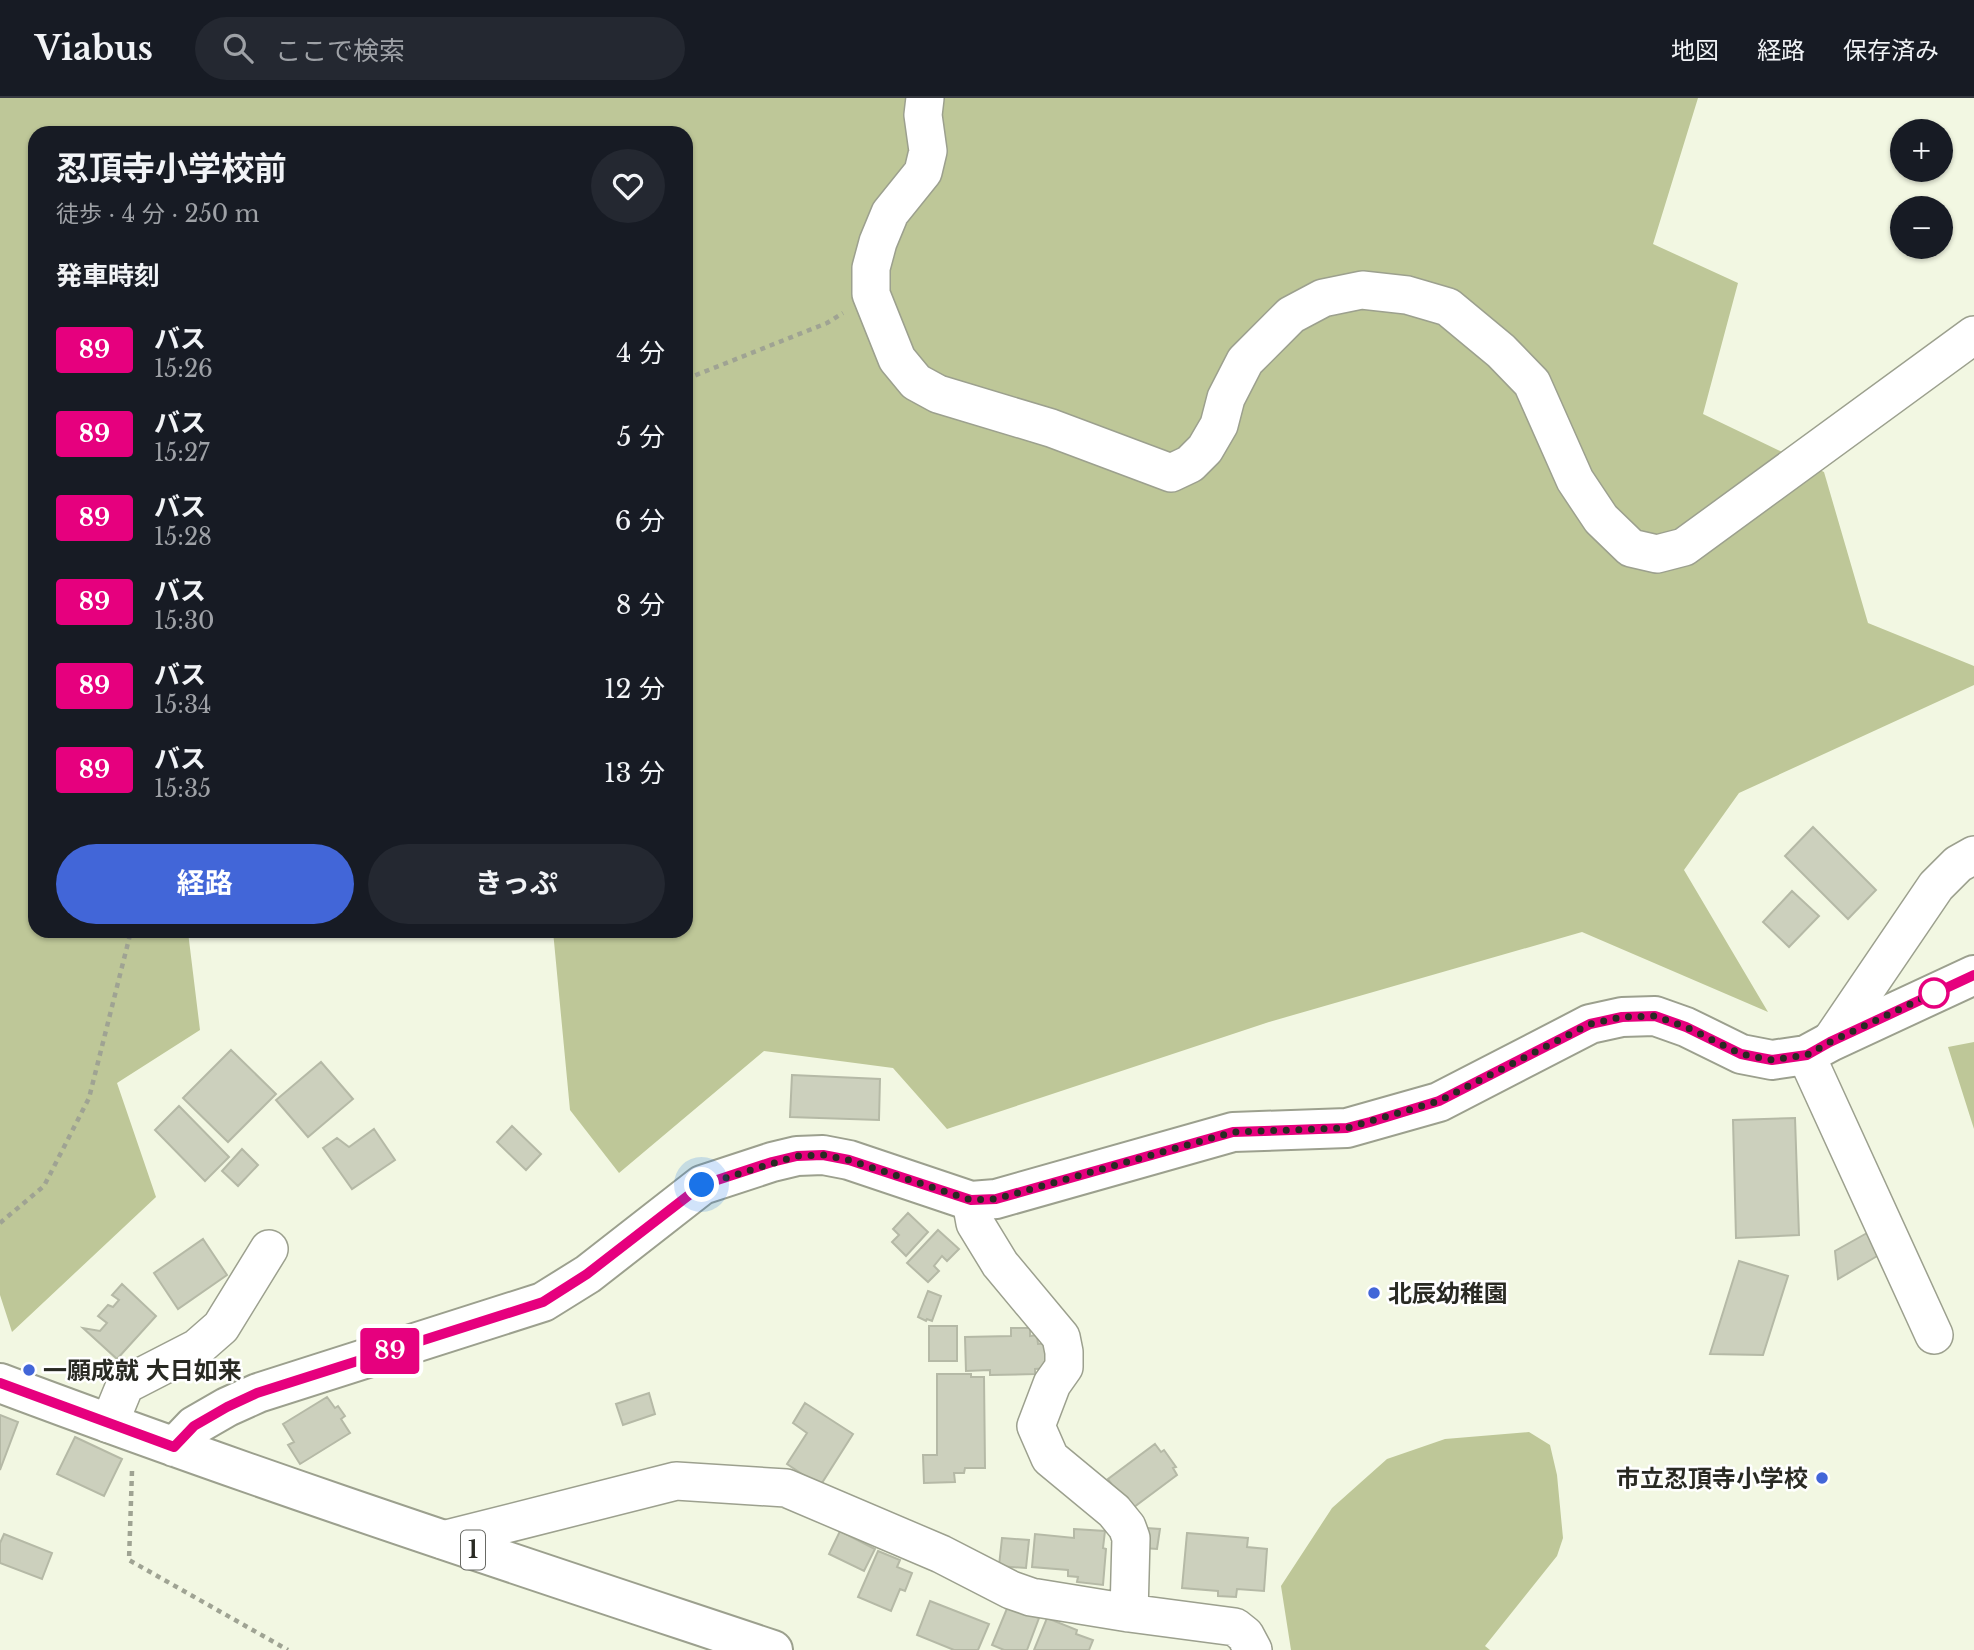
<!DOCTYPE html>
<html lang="ja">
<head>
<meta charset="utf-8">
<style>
	body { margin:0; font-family:"Libre Baskerville","Noto Sans JP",serif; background:#242831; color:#f1f3f6; height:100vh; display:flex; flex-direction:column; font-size:26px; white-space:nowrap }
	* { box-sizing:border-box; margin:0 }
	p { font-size:23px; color:#9ea1a6 }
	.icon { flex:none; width:38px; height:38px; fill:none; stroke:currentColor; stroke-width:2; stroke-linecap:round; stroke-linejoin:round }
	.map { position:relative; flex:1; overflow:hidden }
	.side { position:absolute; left:28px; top:28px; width:665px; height:812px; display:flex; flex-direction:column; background:#171b24; border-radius:21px; box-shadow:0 2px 5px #0004 }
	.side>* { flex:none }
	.badge { padding:0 14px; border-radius:5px; font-size:24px; line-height:46px }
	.buttons { position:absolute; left:1890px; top:21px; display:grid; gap:14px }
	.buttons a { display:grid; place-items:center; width:63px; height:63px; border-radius:50%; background:#171b24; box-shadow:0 2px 5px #0004; font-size:35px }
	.you { position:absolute; width:35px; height:35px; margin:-18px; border:5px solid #fff; border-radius:50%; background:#1a73e8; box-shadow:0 0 0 10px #1a73e833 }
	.map>.badge { position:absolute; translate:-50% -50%; box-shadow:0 0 0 4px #fff }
	h2 { padding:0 28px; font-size:26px; line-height:63px }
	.round { display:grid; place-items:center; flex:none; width:74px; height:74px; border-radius:37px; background:#242831 }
	.headline { display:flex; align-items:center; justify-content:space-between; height:119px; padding:0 28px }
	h1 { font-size:33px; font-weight:700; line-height:52px }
	.cta { display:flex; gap:14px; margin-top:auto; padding:14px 28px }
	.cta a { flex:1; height:80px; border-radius:42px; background:#4266d8; color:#fff; font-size:28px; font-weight:700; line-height:80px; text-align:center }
	.cta a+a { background:#242831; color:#f1f3f6 }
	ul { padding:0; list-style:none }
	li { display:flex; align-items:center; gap:21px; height:84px; padding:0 28px }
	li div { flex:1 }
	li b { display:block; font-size:26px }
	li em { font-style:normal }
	li .badge { min-width:77px; font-weight:700; text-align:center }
	header { display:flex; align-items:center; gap:42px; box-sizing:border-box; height:98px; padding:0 35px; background:#171b24; border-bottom:2px solid #363941 }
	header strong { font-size:33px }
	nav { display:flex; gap:38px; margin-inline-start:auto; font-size:24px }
	.search { width:490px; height:63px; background:#242831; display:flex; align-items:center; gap:18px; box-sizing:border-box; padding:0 24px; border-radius:38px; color:#9ea1a6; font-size:26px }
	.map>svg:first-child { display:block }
	.green { fill:#bec798 }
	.building { fill:#ccd0bd; stroke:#b5b9a6; stroke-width:2 }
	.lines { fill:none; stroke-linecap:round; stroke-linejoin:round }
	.street-casing { stroke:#9ca08e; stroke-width:40 }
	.primary-casing { stroke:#9ca08e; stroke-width:42 }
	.path { stroke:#9fa393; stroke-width:4.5; stroke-dasharray:5 5; stroke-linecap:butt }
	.street { stroke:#fff; stroke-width:37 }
	.primary { stroke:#fff; stroke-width:38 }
	.line-casing { stroke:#fff; stroke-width:16 }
	.line { stroke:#e6007e; stroke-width:10 }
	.walk { stroke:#292a23; stroke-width:7; stroke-dasharray:0 12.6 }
	.stop-dot { fill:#fff; stroke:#e6007e; stroke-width:3.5 }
	.poi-dot { fill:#4266d8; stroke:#fff; stroke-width:2.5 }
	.labels { text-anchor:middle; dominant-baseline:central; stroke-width:5; stroke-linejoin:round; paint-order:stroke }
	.shield { fill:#fff; stroke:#696a65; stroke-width:2 }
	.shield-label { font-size:23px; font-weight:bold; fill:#292a23 }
	.poi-label { font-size:24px; font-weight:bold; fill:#292a23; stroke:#fff; text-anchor:start }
</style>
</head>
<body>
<header>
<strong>Viabus</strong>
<div class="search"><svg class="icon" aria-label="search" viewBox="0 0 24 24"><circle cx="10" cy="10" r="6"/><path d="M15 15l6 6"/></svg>ここで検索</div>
<nav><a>地図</a><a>経路</a><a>保存済み</a></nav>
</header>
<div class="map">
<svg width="1974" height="1552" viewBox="0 0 1974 1552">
	<rect width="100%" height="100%" fill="#f2f7e2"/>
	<path class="green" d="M0 0H1698L1653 146 1738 185 1703 316 1824 374 1868 525 1974 568V587L1739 695 1684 772 1768 914 1582 834 1269 924 947 1031 893 970 764 953 619 1075 570 1012 553 833H686V35H35V833H190L188 834 200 932 117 985 156 1099 12 1234 0 1197Z
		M1974 944V1031L1948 949Z
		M1529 1334 1550 1347 1557 1377 1563 1440 1557 1458 1485 1548 1490 1552H1291L1281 1488 1332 1410 1387 1361 1445 1341Z"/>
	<path class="building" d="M1813 729 1876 792 1848 821 1785 758Z
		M1792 793 1819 818 1789 849 1763 824Z
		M231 952 276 996 228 1044 183 1000Z
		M321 964 353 1001 308 1039 276 1002Z
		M792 977 880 981 879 1022 790 1019Z
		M179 1008 229 1059 205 1083 155 1032Z
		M1795 1020 1799 1137 1736 1140 1733 1022Z
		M512 1028 541 1056 526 1072 497 1044Z
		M374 1031 395 1062 352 1091 323 1050 337 1040 349 1049Z
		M242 1051 258 1067 238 1088 222 1073Z
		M908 1115 928 1134 906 1158 892 1144 899 1137 893 1131Z
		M938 1132 959 1151 947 1163 942 1158 934 1168 939 1173 928 1184 907 1165Z
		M1867 1135 1879 1157 1838 1181 1835 1153Z
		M203 1141 227 1177 178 1211 154 1175Z
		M1739 1163 1788 1178 1763 1257 1710 1256Z
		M122 1186 156 1218 117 1261 83 1230 100 1233 107 1225 98 1218 108 1207 113 1209 119 1202 112 1197Z
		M928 1193 941 1198 932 1223 927 1221 926 1223 918 1219Z
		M929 1228H957V1263H929Z
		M1011 1230H1030V1238L1037 1237 1038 1246 1051 1245V1270L1035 1271V1276L990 1277V1272L966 1273 965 1239 1011 1238Z
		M937 1276H971V1279H984L985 1370H965L964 1375H954L955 1384 924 1385 923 1357H937Z
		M649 1295 655 1316 623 1327 616 1306Z
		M327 1299 335 1310 338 1308 345 1318 341 1321 350 1335 300 1366 288 1347 294 1344 283 1326Z
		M805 1305 853 1336 820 1388 787 1366 807 1335 793 1325Z
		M0 1317 18 1324 0 1372Z
		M75 1339 122 1361 104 1398 57 1376Z
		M1155 1346 1161 1354 1164 1352 1176 1369 1173 1370 1177 1377 1130 1412 1108 1381Z
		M1146 1430 1160 1431 1157 1451 1144 1450Z
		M1074 1431 1105 1433 1103 1450 1106 1451 1103 1487 1077 1484 1078 1479 1068 1478V1472L1032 1469 1035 1436 1074 1440Z
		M840 1433 875 1451 864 1473 829 1456Z
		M1187 1435 1248 1440 1247 1449 1267 1451 1264 1493 1237 1491 1236 1499 1218 1498V1493L1182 1490Z
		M4 1436 52 1455 42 1481 0 1465V1445Z
		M1002 1440 1029 1442 1026 1470 999 1468Z
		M878 1453 900 1462 897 1469 912 1475 905 1493 900 1491 891 1513 858 1499Z
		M930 1503 989 1526 978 1552H954L917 1537Z
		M1008 1508 1039 1520 1027 1552H1004L992 1547Z
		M1047 1520 1077 1532 1076 1536 1093 1542 1089 1552H1034Z"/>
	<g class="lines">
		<defs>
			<path id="street" d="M925 0 923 17 928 53 923 74 890 115 878 144 871 170V196L897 261 916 284 938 296 1051 330 1171 375 1190 366 1205 351 1219 327 1226 300 1245 263 1291 217 1323 200 1362 192 1407 197 1448 209 1501 253 1532 285 1575 382 1601 421 1631 450 1657 456 1684 449 1974 237
				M1830 944 1936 788 1958 766 1974 757
				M1806 957 1934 1237
				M971 1103 975 1125 1000 1166 1061 1239 1064 1254V1269L1052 1286 1036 1328 1050 1360 1114 1413 1127 1429 1131 1440 1129 1515
				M109 1326 125 1287 197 1250 221 1229 269 1151
				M443 1442 676 1383 786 1390 941 1456 1011 1492 1031 1499 1129 1515 1235 1529 1245 1537 1253 1552"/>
			<path id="primary" d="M0 1285C255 1381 515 1466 773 1552
				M174 1349 194 1328 227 1309 258 1295 543 1204 588 1176 702 1087 772 1064 797 1058 823 1057 849 1062 971 1103 996 1101 1233 1034 1347 1030 1439 1004 1590 926 1622 919 1655 918 1686 929 1741 956 1772 962 1806 957 1830 944 1974 877"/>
		</defs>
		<use href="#street" class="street-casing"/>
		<use href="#primary" class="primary-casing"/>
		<path class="path" d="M686 281 827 225 843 215
			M0 1125 44 1088 89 1000 131 833
			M132 1373 129 1462 288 1552"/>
		<use href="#street" class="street"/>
		<use href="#primary" class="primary"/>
	</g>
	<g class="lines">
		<defs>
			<path id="line" d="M0 1285 174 1349 194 1328 227 1309 257 1295 543 1204 587 1176 702 1087 772 1064 797 1058 823 1057 849 1062 971 1102 996 1101 1233 1034 1347 1030 1370 1024 1439 1003 1590 926 1622 919 1655 918 1686 929 1741 956 1756 959 1772 962 1807 957 1830 944 1974 877"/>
		</defs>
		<use href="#line" class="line-casing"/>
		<use href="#line" class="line"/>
		<path class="walk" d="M702 1087 797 1058 823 1057 849 1062 971 1102 996 1101 1233 1034 1347 1030 1439 1003 1590 926 1622 919 1655 918 1686 929 1741 956 1772 962 1807 957 1830 944 1934 895"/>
	</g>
	<circle class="stop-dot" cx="1934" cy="895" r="14"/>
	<g class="poi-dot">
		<circle cx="1374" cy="1195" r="7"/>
		<circle cx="29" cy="1272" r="7"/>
		<circle cx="1822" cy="1380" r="7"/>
	</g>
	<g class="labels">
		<rect class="shield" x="461" y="1432.5" width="24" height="39" rx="5"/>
		<g class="shield-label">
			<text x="473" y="1452">1</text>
		</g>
		<g class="poi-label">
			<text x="1388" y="1195">北辰幼稚園</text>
			<text x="43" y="1272">一願成就 大日如来</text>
			<text x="1808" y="1380" text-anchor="end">市立忍頂寺小学校</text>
		</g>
	</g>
</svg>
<div class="buttons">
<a>+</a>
<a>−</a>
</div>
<div class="you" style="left:702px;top:1087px"></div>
<b class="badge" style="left:390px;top:1253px;background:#e6007e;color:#fff">89</b>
<section class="side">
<div class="headline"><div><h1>忍頂寺小学校前</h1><p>徒歩 · 4 分 · 250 m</p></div><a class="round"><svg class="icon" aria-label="heart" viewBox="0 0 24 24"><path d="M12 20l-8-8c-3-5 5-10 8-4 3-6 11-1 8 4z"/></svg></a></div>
<h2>発車時刻</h2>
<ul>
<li><span class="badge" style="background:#e6007e;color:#fff">89</span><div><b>バス</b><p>15:26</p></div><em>4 分</em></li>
<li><span class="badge" style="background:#e6007e;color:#fff">89</span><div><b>バス</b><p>15:27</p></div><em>5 分</em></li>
<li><span class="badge" style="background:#e6007e;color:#fff">89</span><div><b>バス</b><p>15:28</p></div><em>6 分</em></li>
<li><span class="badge" style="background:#e6007e;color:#fff">89</span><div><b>バス</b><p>15:30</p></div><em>8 分</em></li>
<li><span class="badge" style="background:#e6007e;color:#fff">89</span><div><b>バス</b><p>15:34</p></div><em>12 分</em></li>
<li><span class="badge" style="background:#e6007e;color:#fff">89</span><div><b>バス</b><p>15:35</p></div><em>13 分</em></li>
</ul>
<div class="cta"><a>経路</a><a>きっぷ</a></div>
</section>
</div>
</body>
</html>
